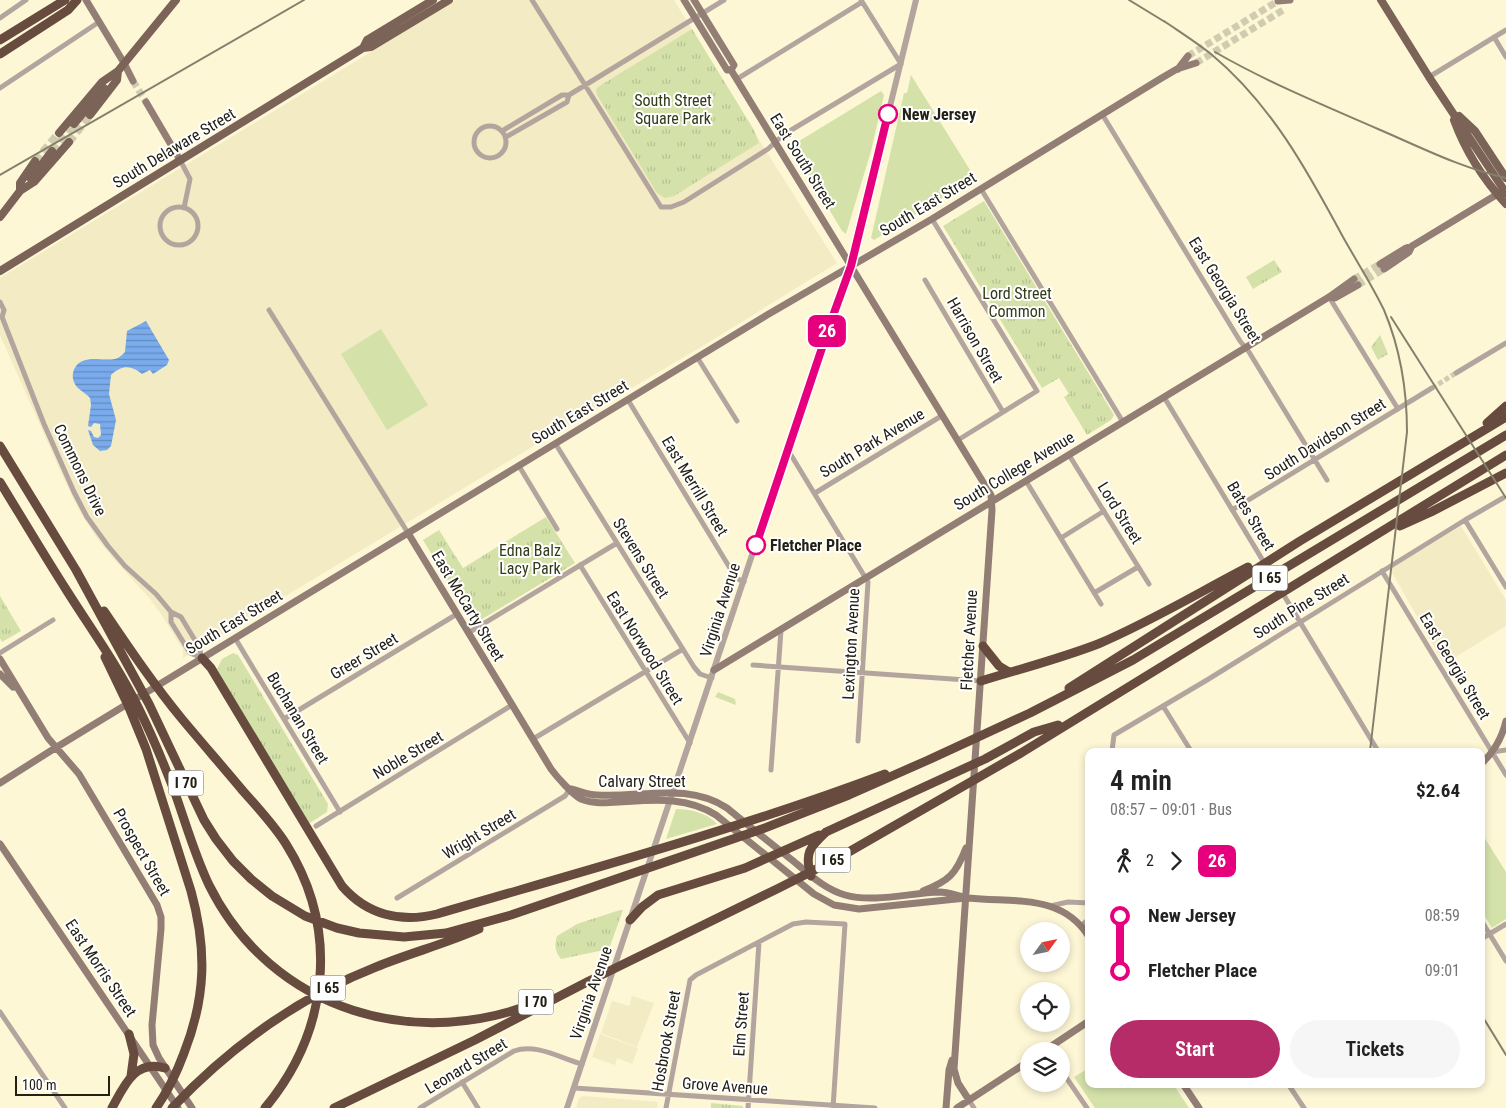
<!DOCTYPE html>
<html lang="en">
<head>
<meta charset="utf-8">
<style>
	body { margin:0; font-family:"Roboto Condensed",sans-serif; background:#f6f6f6; color:#222; height:100vh; display:flex; flex-direction:column; font-size:19px; white-space:nowrap }
	* { box-sizing:border-box; margin:0 }
	p { font-size:16px; color:#767676 }
	.icon { flex:none; width:28px; height:28px; fill:none; stroke:currentColor; stroke-width:2; stroke-linecap:round; stroke-linejoin:round }
	.map { position:relative; flex:1; overflow:hidden }
	.details { position:absolute; left:1085px; top:748px; width:400px; height:340px; display:flex; flex-direction:column; background:#fff; border-radius:10px; box-shadow:0 2px 8px #0003 }
	.details>* { flex:none }
	.badge { padding:0 10px; border-radius:8px; font-size:18px; line-height:32px }
	.needle { width:32px; rotate:57deg }
	.controls { position:absolute; left:1020px; top:922px; display:grid; gap:10px }
	.controls a { display:grid; place-items:center; width:50px; height:50px; border-radius:50%; background:#fff; box-shadow:0 2px 8px #0003; font-size:25px }
	.scale { position:absolute; left:15px; bottom:12px; width:95px; box-sizing:border-box; padding-left:5px; border:2px solid #232015; border-top:0; font-size:14px; line-height:18px; white-space:nowrap; color:#232015; -webkit-text-stroke:4px #fff; paint-order:stroke }
	.map>.badge { position:absolute; translate:-50% -50%; box-shadow:0 0 0 2px #fff }
	.legs { display:flex; align-items:center; gap:8px; height:55px; padding:0 25px; font-size:16px }
	.legs p { margin-inline-start:auto }
	.summary { display:flex; align-items:center; justify-content:space-between; height:85px; padding:0 25px }
	h1 { font-size:28px; font-weight:600; line-height:38px }
	.cta { display:flex; gap:10px; margin-top:auto; padding:10px 25px }
	.cta a { flex:1; height:58px; border-radius:30px; background:#b62c69; color:#fff; font-size:20px; font-weight:600; line-height:58px; text-align:center }
	.cta a+a { background:#f6f6f6; color:#222 }
	ul { padding:0 25px; list-style:none }
	li { display:flex; align-items:center; gap:18px; height:55px; font-size:19px }
	li i { display:grid; place-items:center; width:8px; height:100%; margin:0 6px; background:currentColor }
	li i::after { content:''; width:12px; height:12px; margin:-6px; border:4px solid; border-radius:50%; background:#fff }
	li p { margin-inline-start:auto }
	li:first-child i { background:linear-gradient(#0000 50%,currentColor 0) }
	li:last-child i { background:linear-gradient(currentColor 50%,#0000 0) }
	.map>svg:first-child { display:block }
	.built { fill:#f3ebc3 }
	.grass { fill:#d4e2aa }
	.park { fill:url(#park-tufts) }
	.water { fill:url(#water-rules) }
	.lines { fill:none; stroke-linecap:round; stroke-linejoin:round }
	.minor-tunnel { stroke:#d1ccaf; stroke-width:5; stroke-dasharray:5 2.5; stroke-linecap:butt }
	.secondary-tunnel { stroke:#d1ccaf; stroke-width:7; stroke-dasharray:7 3.5; stroke-linecap:butt }
	.primary-tunnel { stroke:#d1ccaf; stroke-width:8; stroke-dasharray:8 4; stroke-linecap:butt }
	.minor { stroke:#b3a59e; stroke-width:5 }
	.tertiary { stroke:#b3a59e; stroke-width:6 }
	.secondary { stroke:#927e75; stroke-width:7 }
	.primary { stroke:#7b6357; stroke-width:8 }
	.motorway { stroke:#664b3e; stroke-width:9 }
	.rail { stroke:#85806b; stroke-width:2 }
	.line-1-casing { stroke:#fff; stroke-width:11 }
	.line-1 { stroke:#e6007e; stroke-width:8 }
	.stop-1-dot { fill:#fff; stroke:#e6007e; stroke-width:2.5 }
	.labels { text-anchor:middle; dominant-baseline:central; stroke-width:4; stroke-linejoin:round; paint-order:stroke }
	.shield { fill:#fff; stroke:#65635b; stroke-width:1 }
	.shield-label { font-size:15px; font-weight:bold; fill:#232015 }
	.park-label { font-size:16px; fill:#323a16; stroke:#fff }
	.stop-label { font-size:16px; font-weight:bold; fill:#232015; stroke:#fff; text-anchor:start }
	.street-label { font-size:16px; fill:#232015; stroke:#fff }
</style>
</head>
<body>
<div class="map">
<svg width="1506" height="1108" viewBox="0 0 1506 1108">
	<defs>
		<pattern id="park-tufts" width="24" height="20" patternUnits="userSpaceOnUse" patternTransform="scale(1.25)"><rect width="24" height="20" fill="#d4e2aa"/><path d="M3 7l-1-3M5 7V3M7 7l1-3M15 17l-1-3M17 17v-4M19 17l1-3" fill="none" stroke="#b6c291"/></pattern>
		<pattern id="water-rules" width="6" height="5" patternUnits="userSpaceOnUse" patternTransform="scale(1.25)"><rect width="6" height="5" fill="#79abed"/><path d="M0 2.5h6" fill="none" stroke="#638bbf"/></pattern>
	</defs>
	<rect width="100%" height="100%" fill="#fdf7d6"/>
	<path class="built" d="M456 0H674L766 151 837 263 706 344 542 441 183 658V650L161 614 150 599 113 558 96 537 78 508 64 479 0 335V278Z
		M1461 526 1506 600V626L1444 664 1390 569Z
		M632 996 654 1003 637 1047 601 1033 612 1001 629 1006Z
		M600 1034 638 1048 632 1064 617 1058 615 1065 592 1057Z
		M583 1096 658 1102 657 1108H576L579 1098Z"/>
	<path class="grass" d="M911 75 975 178 874 240 871 238 904 93H907Z
		M881 91 884 95 871 151 846 234 842 231 791 146Z
		M381 329 428 405 387 430 341 354Z
		M676 809C690 809 708 813 717 824L666 839Z
		M1481 832 1506 872V919L1492 928 1481 910Z
		M1089 1068V1084H1173L1189 1108H1095L1074 1077Z"/>
	<path class="park" d="M692 29 754 130 759 143 674 196 665 198 657 193 597 95 596 90 598 87Z
		M984 201 1114 415 1111 420 1087 435 1064 397 1069 394 1059 378 1042 388 943 226Z
		M1274 260 1282 272 1253 289 1246 277Z
		M1380 335 1388 354 1378 360 1371 347Z
		M546 517 575 563 474 624 423 540 439 530 463 568Z
		M0 596 21 631 2 642 0 638Z
		M233 653 238 655 328 804 327 812 308 824 217 669 222 659Z
		M718 692 735 699 736 705 715 697Z
		M620 910H623L609 949 561 959C555 951 554 946 557 936L577 924Z
		M711 1103 743 1106V1108H711Z"/>
	<path class="water" d="M146 321 169 360 167 365 153 374 150 370 142 374C131 365 122 365 111 375L109 394 116 420 111 446 107 450 100 451 93 445 88 430 91 431 94 437 98 438 101 435 100 424 94 423 91 427 88 426 91 405 90 398C87 394 81 391 78 388 74 384 72 378 73 373 78 352 102 362 115 359 119 358 122 355 125 352L127 331Z"/>
	<g class="lines">
		<path class="minor-tunnel" d="M1432 388 1456 373"/>
		<path class="secondary-tunnel" d="M1188 56 1278 1
			M1196 63 1285 9
			M133 81 146 102
			M1354 279 1380 264
			M1358 285 1384 269"/>
		<path class="primary-tunnel" d="M69 142 90 115
			M52 151 74 124
			M35 161 59 133"/>
		<path class="minor" d="M532 0 661 207H671L684 202 768 149 783 135 901 64 861 0
			M0 18 26 0
			M1494 37 1506 57
			M1429 77 1506 30
			M737 79 862 2
			M0 88 99 22
			M1102 114 1240 341 1249 352 1327 480
			M474 142a16 16 0 1 1 32 0a16 16 0 1 1-32 0Z
			M502 131 562 95H569
			M506 137 567 102 569 95 724 0
			M180 160 190 179 184 208
			M981 189 1123 422
			M160 226a19 19 0 1 1 38 0a19 19 0 1 1-38 0Z
			M932 219 1037 391 958 440
			M925 280 1003 412
			M1329 297 1398 409
			M0 302 4 310 2 317
			M269 310 408 533
			M2 317 44 424 74 492 87 517 108 546 125 566 156 594 171 612 181 617 199 647 202 658
			M697 357 737 421
			M1456 373 1506 343
			M1164 397 1378 751
			M628 400 736 578 744 582
			M555 443 694 667 700 674 712 678
			M788 450 868 582 858 741
			M1069 455 1149 584
			M519 466 557 529
			M1026 481 1101 604
			M815 493 943 415
			M1232 510 1432 388
			M1465 520 1506 587
			M1061 538 1104 511
			M580 565 690 743
			M1382 571 1506 775
			M1094 593 1138 567
			M171 612V622L190 653 202 658
			M468 633 617 543
			M235 638 340 812
			M0 653 53 620
			M753 665 981 681
			M1163 706 1191 751
			M284 719 457 614
			M533 739 683 649
			M1112 751 1114 735 1207 680 1465 520 1503 498
			M1492 752 1506 750
			M771 770 781 630
			M316 826 512 705
			M397 898 565 796 570 789
			M1050 906 1068 902 1089 903
			M1481 920 1506 961
			M1081 926 1089 919
			M1481 939 1506 924
			M0 1012 65 1108
			M1061 1070 1087 1108
			M462 1082 478 1108
			M1288 1084 1304 1108
			M574 1088 875 1108
			M969 1100 974 1108
			M420 1108 514 1051C536 1043 560 1058 582 1064
			M666 1108 690 980 696 975 793 924 806 922 845 924 833 1108
			M748 1108 759 942"/>
		<path class="tertiary" d="M567 1108 826 334 851 266 916 0"/>
		<path class="secondary" d="M86 0 124 63 133 81
			M684 0 727 70H731L991 495 992 510 954 1069 958 1083 969 1100
			M694 0 734 65 731 70
			M1278 1 1290 0
			M1178 69 1188 56
			M146 102 180 160
			M1380 264 1406 248 1412 246 1501 192
			M1384 269 1409 252 1412 246
			M1329 297 1335 298 1358 285
			M408 533 551 769C557 777 573 795 581 799 593 804 606 803 619 802 653 800 686 796 716 815L814 894 834 905 859 909 966 898
			M0 659 48 738 79 774 157 905 161 917V929L152 1025 153 1045 159 1058 192 1108
			M714 670 1329 297 1354 279
			M0 674 13 687
			M1481 764C1494 752 1502 738 1506 721
			M0 783 52 750 296 601 767 315 932 219 1160 79 1177 69 1196 63
			M571 789C580 791 588 795 597 795 641 798 687 782 727 808 748 825 770 843 792 860 808 873 824 889 845 895 873 903 910 893 939 892 950 892 959 897 969 898 1013 903 1062 893 1089 937
			M0 844 178 1108
			M923 891C949 881 956 874 966 848
			M1044 1051 1089 1021
			M1183 1084 1199 1108
			M946 1108 949 1070 952 1060
			M957 1108 1029 1061"/>
		<path class="primary" d="M1381 0 1429 77 1506 193
			M363 48 367 40 433 0
			M90 115 117 80 118 71
			M1459 116 1475 131 1506 178
			M1454 120C1465 150 1484 180 1506 204
			M74 124 104 88
			M59 133 102 82 118 71 176 0
			M31 179 52 151
			M20 191V183L35 161
			M0 217 20 191 34 182 69 142
			M0 271 363 48 371 47 449 0"/>
		<path class="motorway" d="M0 40 65 0
			M0 54 68 10 77 0
			M1487 423 1506 406
			M0 446 76 570 149 704 204 820 216 839 233 861 251 879 272 896 305 916 337 928 359 933 404 937 446 933 511 915 762 829 849 795 926 761 1030 713 1133 660 1506 435
			M0 482C22 518 44 555 67 591 91 629 118 666 138 707 152 735 164 764 175 793 186 824 195 856 209 885 272 1012 418 1054 545 999
			M1400 526 1431 512 1506 473
			M104 611C129 648 154 685 182 719 202 743 223 767 243 791 258 808 274 825 286 844 340 930 329 1031 265 1108
			M983 646 999 666 1009 672
			M105 657 128 705 146 749 191 891C207 949 206 997 184 1053 177 1072 168 1091 156 1108
			M202 658 211 668 342 886C367 915 401 923 437 914 587 870 739 829 885 774
			M981 681C1020 669 1059 659 1098 644 1150 622 1198 593 1248 567
			M1069 688 1300 541 1506 417
			M811 876C804 853 810 847 826 832L985 759 1034 732 1058 725
			M630 920 642 907 658 895 745 868 819 835
			M129 1034 134 1054 131 1076
			M112 1108C124 1086 135 1059 165 1068
			M172 1108C230 1047 297 998 376 967 410 953 445 944 479 929
			M334 1108 475 1040 589 981 779 888 840 857 1021 753 1506 455"/>
		<path class="rail" d="M1129 0 1170 25
			M1164 21C1180 32 1196 42 1211 54 1271 104 1307 170 1343 237 1357 262 1372 285 1384 310 1400 348 1407 391 1407 432L1370 751
			M1215 52C1267 82 1323 105 1378 129 1420 147 1461 168 1506 178
			M0 175 304 0
			M1391 317 1506 498
			M1481 1014 1506 1055"/>
	</g>
	<g class="lines">
		<defs>
			<path id="line-1" d="M756 545 830 324 851 266 888 114"/>
		</defs>
		<use href="#line-1" class="line-1-casing"/>
		<use href="#line-1" class="line-1"/>
	</g>
	<g class="stop-1-dot">
		<circle cx="888" cy="114" r="9"/>
		<circle cx="756" cy="545" r="9"/>
	</g>
	<g class="labels">
		<g class="shield">
			<rect x="1252.5" y="565.5" width="35" height="25" rx="4"/>
			<rect x="168.5" y="770.5" width="35" height="25" rx="4"/>
			<rect x="815.5" y="847.5" width="35" height="25" rx="4"/>
			<rect x="310.5" y="975.5" width="35" height="25" rx="4"/>
			<rect x="518.5" y="989.5" width="35" height="25" rx="4"/>
		</g>
		<g class="shield-label">
			<text x="1270" y="578">I 65</text>
			<text x="186" y="783">I 70</text>
			<text x="833" y="860">I 65</text>
			<text x="328" y="988">I 65</text>
			<text x="536" y="1002">I 70</text>
		</g>
		<g class="park-label">
			<text x="673" y="100">South Street<tspan x="673" dy="18">Square Park</tspan></text>
			<text x="1017" y="293">Lord Street<tspan x="1017" dy="18">Common</tspan></text>
			<text x="530" y="550">Edna Balz<tspan x="530" dy="18">Lacy Park</tspan></text>
		</g>
		<g class="stop-label">
			<text x="902" y="114">New Jersey</text>
			<text x="770" y="545">Fletcher Place</text>
		</g>
		<g class="street-label">
			<text transform="translate(174 148) rotate(-31)">South Delaware Street</text>
			<text transform="translate(803 161) rotate(58)">East South Street</text>
			<text transform="translate(928 204) rotate(-31)">South East Street</text>
			<text transform="translate(1225 290) rotate(58)">East Georgia Street</text>
			<text transform="translate(975 340) rotate(60)">Harrison Street</text>
			<text transform="translate(580 412) rotate(-31)">South East Street</text>
			<text transform="translate(1325 439) rotate(-32)">South Davidson Street</text>
			<text transform="translate(872 443) rotate(-31)">South Park Avenue</text>
			<text transform="translate(80 470) rotate(64)">Commons Drive</text>
			<text transform="translate(1014 471) rotate(-31)">South College Avenue</text>
			<text transform="translate(695 486) rotate(59)">East Merrill Street</text>
			<text transform="translate(1120 513) rotate(58)">Lord Street</text>
			<text transform="translate(1251 516) rotate(59)">Bates Street</text>
			<text transform="translate(641 558) rotate(58)">Stevens Street</text>
			<text transform="translate(468 606) rotate(59)">East McCarty Street</text>
			<text transform="translate(1301 606) rotate(-32)">South Pine Street</text>
			<text transform="translate(720 610) rotate(-72)">Virginia Avenue</text>
			<text transform="translate(234 622) rotate(-31)">South East Street</text>
			<text transform="translate(969 640) rotate(-87)">Fletcher Avenue</text>
			<text transform="translate(851 644) rotate(-87)">Lexington Avenue</text>
			<text transform="translate(645 648) rotate(58)">East Norwood Street</text>
			<text transform="translate(364 656) rotate(-31)">Greer Street</text>
			<text transform="translate(1455 666) rotate(59)">East Georgia Street</text>
			<text transform="translate(298 718) rotate(59)">Buchanan Street</text>
			<text transform="translate(408 755) rotate(-31)">Noble Street</text>
			<text x="642" y="781">Calvary Street</text>
			<text transform="translate(479 834) rotate(-31)">Wright Street</text>
			<text transform="translate(142 852) rotate(60)">Prospect Street</text>
			<text transform="translate(101 968) rotate(56)">East Morris Street</text>
			<text transform="translate(591 993) rotate(-71)">Virginia Avenue</text>
			<text transform="translate(741 1024) rotate(-86)">Elm Street</text>
			<text transform="translate(666 1041) rotate(-80)">Hosbrook Street</text>
			<text transform="translate(466 1066) rotate(-31)">Leonard Street</text>
			<text transform="translate(725 1086) rotate(4)">Grove Avenue</text>
		</g>
	</g>
</svg>
<div class="controls">
<a><svg class="needle" viewBox="-14 -14 28 28"><path d="M0-13l5 13h-10z" fill="#e53935"/><path d="M0 13l5-13h-10z" fill="#767676"/></svg></a>
<a><svg class="icon" aria-label="locate" viewBox="0 0 24 24"><circle cx="12" cy="12" r="6"/><path d="M12 2v4M12 18v4M2 12h4M18 12h4"/></svg></a>
<a><svg class="icon" aria-label="layers" viewBox="0 0 24 24"><path d="M12 4l9 5-9 5-9-5zM3 14l9 5 9-5"/></svg></a>
</div>
<div class="scale">100 m</div>
<b class="badge" style="left:827px;top:331px;background:#e6007e;color:#fff">26</b>
<section class="details">
<div class="summary"><div><h1>4 min</h1><p>08:57 – 09:01 · Bus</p></div><b>$2.64</b></div>
<div class="legs"><svg class="icon" aria-label="walk" viewBox="0 0 24 24"><circle cx="13" cy="4" r="2"/><path d="M13 8l-2 6 4 7M11 14l-3 7M7 12l3-4h3l4 4"/></svg>2<svg class="icon" aria-label="forward" viewBox="0 0 24 24"><path d="M9 5l7 7-7 7"/></svg><b class="badge" style="background:#e6007e;color:#fff">26</b></div>
<ul>
<li><i style="color:#e6007e"></i><b>New Jersey</b><p>08:59</p></li>
<li><i style="color:#e6007e"></i><b>Fletcher Place</b><p>09:01</p></li>
</ul>
<div class="cta"><a>Start</a><a>Tickets</a></div>
</section>
</div>
</body>
</html>
